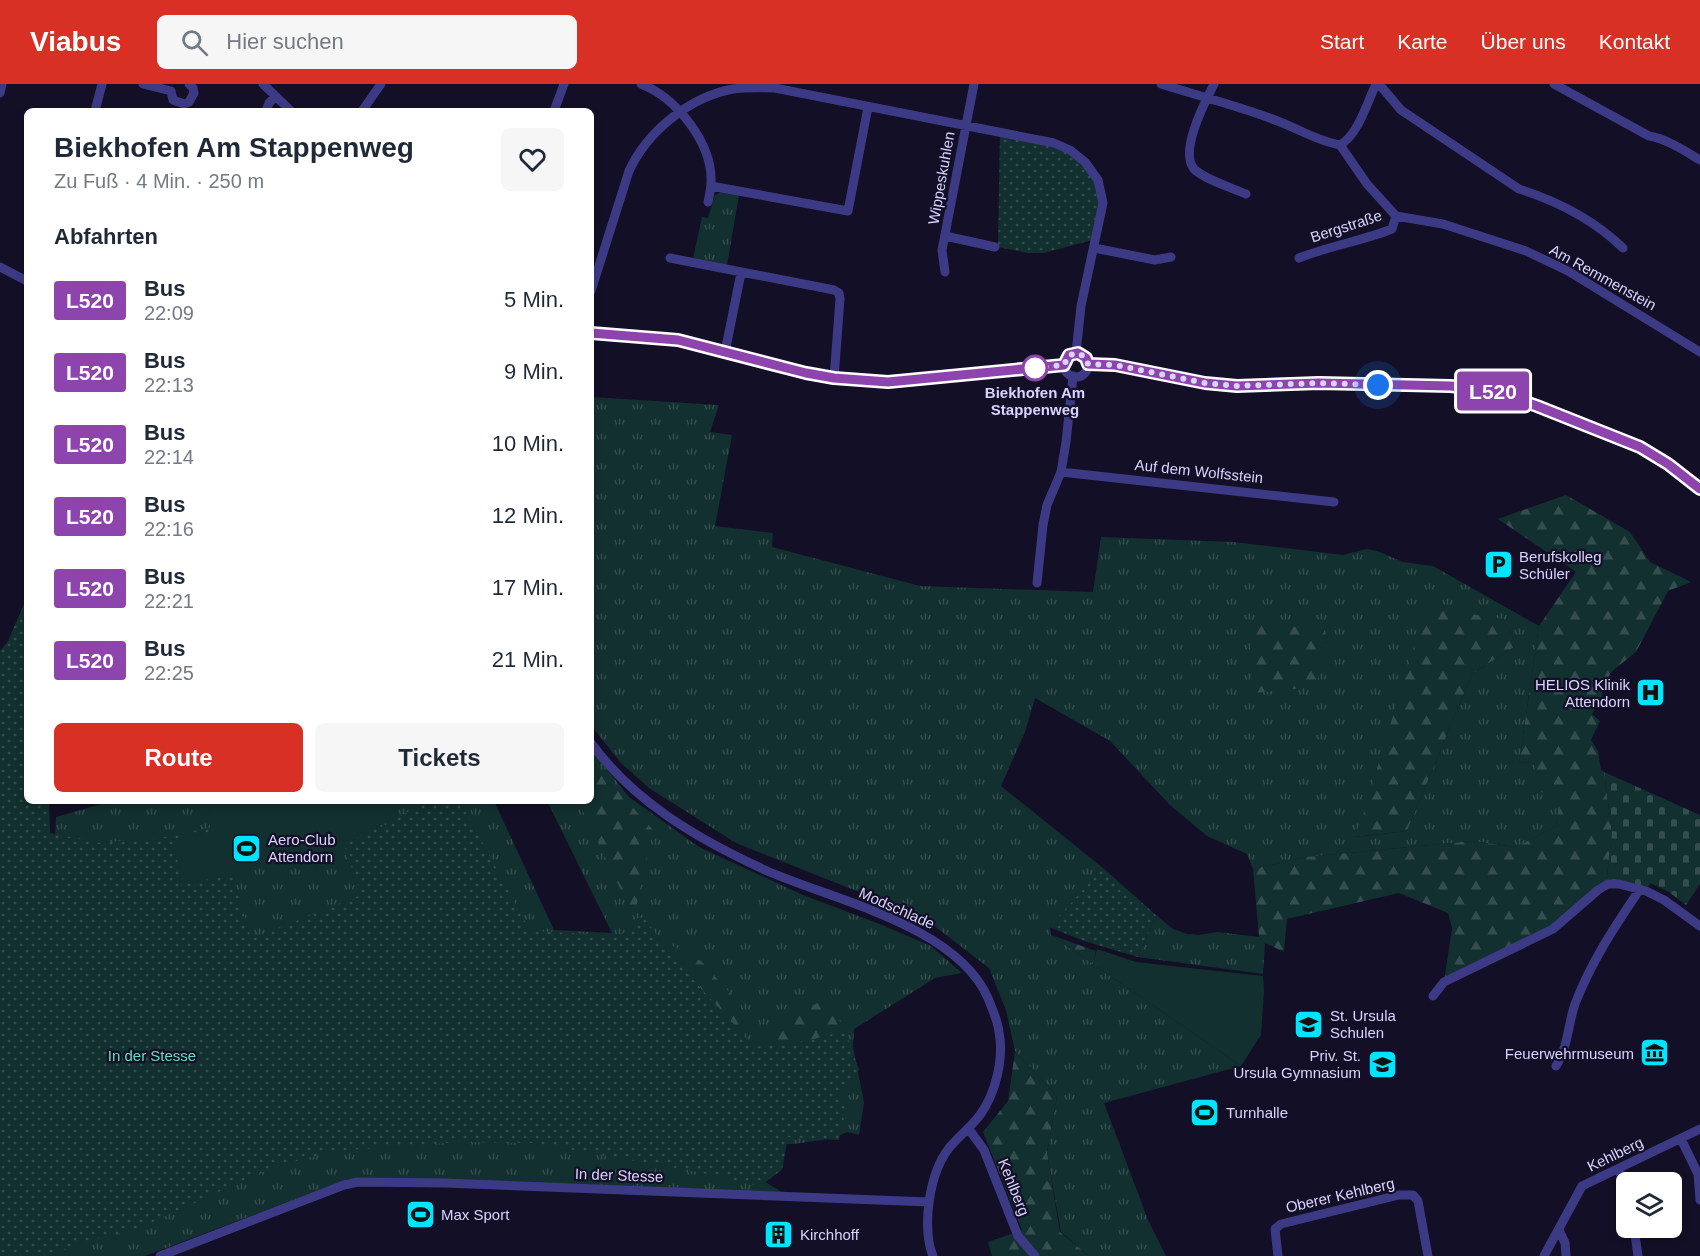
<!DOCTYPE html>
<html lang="de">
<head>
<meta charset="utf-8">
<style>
	body { margin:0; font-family:Helvetica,sans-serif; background:#f6f6f7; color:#1f2937; height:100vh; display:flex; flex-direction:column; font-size:22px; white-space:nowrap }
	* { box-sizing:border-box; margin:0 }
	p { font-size:20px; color:#747a83 }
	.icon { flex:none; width:33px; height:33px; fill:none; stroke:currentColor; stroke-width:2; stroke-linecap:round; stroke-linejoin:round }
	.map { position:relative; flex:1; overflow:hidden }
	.panel { position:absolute; left:24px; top:24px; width:570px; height:696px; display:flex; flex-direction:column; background:#fff; border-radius:9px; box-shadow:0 3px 9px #0003 }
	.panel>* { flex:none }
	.badge { padding:0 12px; border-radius:4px; font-size:21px; line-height:39px }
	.fabs { position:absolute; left:1616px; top:1088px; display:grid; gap:12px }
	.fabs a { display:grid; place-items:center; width:66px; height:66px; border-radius:9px; background:#fff; box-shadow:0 3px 9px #0003; font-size:30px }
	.you { position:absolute; width:30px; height:30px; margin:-15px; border:4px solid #fff; border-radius:50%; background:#1a73e8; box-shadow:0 0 0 9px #1a73e833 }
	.map>.badge { position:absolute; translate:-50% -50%; box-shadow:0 0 0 3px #fff }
	h2 { padding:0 30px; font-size:22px; line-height:54px }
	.round { display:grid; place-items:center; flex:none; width:63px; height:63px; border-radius:9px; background:#f6f6f7 }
	.head { display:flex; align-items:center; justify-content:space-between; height:102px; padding:0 30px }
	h1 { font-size:28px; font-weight:600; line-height:45px }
	.button { display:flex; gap:12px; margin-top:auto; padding:12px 30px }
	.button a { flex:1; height:69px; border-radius:9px; background:#d93025; color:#fff; font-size:24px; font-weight:600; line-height:69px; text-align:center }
	.button a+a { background:#f6f6f7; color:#1f2937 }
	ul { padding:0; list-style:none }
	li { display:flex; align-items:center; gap:18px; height:72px; padding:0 30px }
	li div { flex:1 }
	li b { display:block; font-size:22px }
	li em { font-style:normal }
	li .badge { min-width:66px; font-weight:700; text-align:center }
	header { display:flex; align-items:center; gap:36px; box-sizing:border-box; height:84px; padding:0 30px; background:#d93025; color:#fff }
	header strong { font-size:28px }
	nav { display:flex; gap:33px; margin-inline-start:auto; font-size:21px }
	.search { width:420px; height:54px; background:#f6f6f7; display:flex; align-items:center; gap:15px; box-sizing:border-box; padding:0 21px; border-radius:9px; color:#747a83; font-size:22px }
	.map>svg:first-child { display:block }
	.grass { fill:url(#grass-tufts); fill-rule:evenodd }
	.forest { fill:url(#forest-firs) }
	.cemetery { fill:url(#cemetery-stones) }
	.park { fill:url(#park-dots) }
	.pitch { fill:#12302f }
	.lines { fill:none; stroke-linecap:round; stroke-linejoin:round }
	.minor { stroke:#3d3a85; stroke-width:9 }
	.line-casing { stroke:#fff; stroke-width:14 }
	.line { stroke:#8e44ad; stroke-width:9 }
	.walk { stroke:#d9d4ff; stroke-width:6; stroke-dasharray:0 10.8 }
	.stop-dot { fill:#fff; stroke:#8e44ad; stroke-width:3 }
	.labels { text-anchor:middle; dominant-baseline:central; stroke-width:4.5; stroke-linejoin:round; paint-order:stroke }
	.street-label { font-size:15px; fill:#d9d4ff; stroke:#130f26 }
	.stop-label { font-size:15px; font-weight:bold; fill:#d9d4ff; stroke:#130f26 }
	.poi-label { font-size:15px; fill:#d9d4ff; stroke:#130f26; text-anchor:start }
	.park-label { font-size:15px; fill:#5fe0c0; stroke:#130f26 }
</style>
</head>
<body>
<header>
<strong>Viabus</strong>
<div class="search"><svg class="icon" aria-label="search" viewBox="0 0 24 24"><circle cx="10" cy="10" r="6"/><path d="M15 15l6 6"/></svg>Hier suchen</div>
<nav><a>Start</a><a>Karte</a><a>Über uns</a><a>Kontakt</a></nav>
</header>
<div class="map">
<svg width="1700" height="1172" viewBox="0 0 1700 1172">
	<defs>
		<pattern id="grass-tufts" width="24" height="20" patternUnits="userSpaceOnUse" patternTransform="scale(1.5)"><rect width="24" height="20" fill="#12302f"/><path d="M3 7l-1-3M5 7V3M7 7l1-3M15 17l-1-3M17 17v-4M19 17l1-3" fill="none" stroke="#344d4e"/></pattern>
		<pattern id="forest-firs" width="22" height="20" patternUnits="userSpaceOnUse" patternTransform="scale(1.5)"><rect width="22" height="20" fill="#12302f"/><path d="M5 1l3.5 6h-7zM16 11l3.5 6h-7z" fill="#344d4e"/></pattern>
		<pattern id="cemetery-stones" width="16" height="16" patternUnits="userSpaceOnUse" patternTransform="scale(1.5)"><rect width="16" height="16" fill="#12302f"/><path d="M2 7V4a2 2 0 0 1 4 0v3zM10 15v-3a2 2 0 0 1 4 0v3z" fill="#344d4e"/></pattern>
		<pattern id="park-dots" width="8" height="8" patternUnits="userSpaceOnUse" patternTransform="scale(1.5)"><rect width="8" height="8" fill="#12302f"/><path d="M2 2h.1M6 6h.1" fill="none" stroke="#344d4e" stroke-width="1.8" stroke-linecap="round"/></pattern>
	</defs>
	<rect width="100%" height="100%" fill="#130f26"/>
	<path class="grass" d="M721 108 739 111 727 181 693 175 702 133 708 134 715 111Z
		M591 313 719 321 710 348 732 351 715 442 773 449 772 463 920 502 1093 508 1101 453 1233 458 1343 471 1367 465 1377 467 1403 478 1433 482 1539 542 1519 679 1534 678 1559 718 1556 742 1516 763 1472 757 1306 773 1253 785 1247 770 1207 752 1170 721 1110 657 1035 614 1025 648 1001 702 1103 784 1050 843 1051 851 1241 982 1104 1019 1148 1136 1166 1172H1089L1061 1148 1047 1069 1057 1012 1015 967 1006 926 989 884 924 834 736 759 649 704 621 679 593 644 591 641ZM1503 535 1517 561 1472 590 1407 747 1355 753 1363 731Z
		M591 665 629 713 699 763 803 811 882 841 931 862 962 889 935 894 854 945 853 962 864 1019 859 1051 848 1048 828 1055 794 1060H754L747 1087 785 1110 348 1095 145 1172H37L56 733 112 717H418L452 823 455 717H494L554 846 612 849 547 717H591Z
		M1156 831 1173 845 1187 850 1198 851 1218 848 1259 853 1265 859 1263 890 1138 873Z"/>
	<path class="forest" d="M1566 411 1630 448 1650 478 1691 498 1668 507 1636 568 1611 588 1604 603 1601 616 1592 630 1600 637 1591 656 1598 667 1601 686 1604 688 1612 749 1607 793 1608 800 1553 845 1444 898 1452 844 1448 829 1399 809 1287 835 1284 868 1265 859 1259 853 1253 785 1306 773 1472 757 1516 763 1556 742 1559 718 1537 705 1534 678 1519 679 1539 542 1576 488 1498 435Z
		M1426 523 1503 535 1517 561 1472 590 1407 747 1354 753 1363 731Z
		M1249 538 1325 546 1327 567 1315 603 1253 609Z
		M591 672 607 695 653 746 634 833 578 717H591Z
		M652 851 701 877 741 921 743 950Z
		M1051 851 1096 867 1093 880Z
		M822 916 843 941 797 989 739 968Z
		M1015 967 1057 1012 1047 1069 1060 1148 1089 1172H992L988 1158 1022 1146 983 1048 1008 1017Z"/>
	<path class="cemetery" d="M1604 688 1700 731V800L1686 821 1669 808 1650 799 1646 807 1608 800 1607 793 1612 749Z"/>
	<path class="park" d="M1000 48 1070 66 1098 96 1103 119 1096 155 1044 169H1028L998 163Z
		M24 520 27 521V717H49L50 749 99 759 165 753 222 741 236 802 251 855 361 811 344 760 386 741 425 717H460L530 847 607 851 626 849 635 838V834H644L678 879 754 963 806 957 845 947 859 986 837 1014 846 1025 839 1056 788 1053 782 1086 760 1102 698 1088 533 1059 460 1058 335 1067 281 1081 251 1093 133 1147 86 1157 46 1172H0V567L8 557Z
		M1103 784 1156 831 1138 873 1084 857 1049 843Z"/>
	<path class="pitch" d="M207 717H385L395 735 298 774 219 794 183 799 172 755 211 748Z
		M1097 865 1136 878 1263 892 1264 907 1261 951 1241 982 1093 880Z"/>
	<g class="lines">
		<path class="minor" d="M143 0 171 7
			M263 0 291 27
			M641 0C677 14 713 60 711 99 711 106 709 112 708 118
			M1161 0C1199 12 1238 22 1275 36 1297 44 1317 57 1340 61
			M1214 0C1205 18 1179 67 1194 85 1204 95 1232 104 1246 110
			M1379 0 1401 26 1519 105C1557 117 1594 136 1623 164
			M1554 0 1649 52C1667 55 1685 67 1700 76
			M171 7 173 16 184 20 189 18 194 9 193 4 189 0
			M0 9 2 0
			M95 27 102 0
			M266 27 269 19 275 13
			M362 27 381 0
			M554 27 564 0
			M1340 61 1367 100 1396 132 1443 140 1526 167 1568 187 1700 268
			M1340 61C1358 51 1367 19 1376 0
			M711 102 848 127 868 23
			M945 152 995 163
			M1094 164 1155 176 1171 173
			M670 174 834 206 839 209 840 215 834 294
			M1299 174C1329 162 1362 157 1392 145L1396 132
			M0 183 27 197
			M945 188 942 166 974 0
			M591 207 629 87C647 48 689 13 733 5 747 3 761 4 775 4L1054 59 1070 66 1085 78 1098 96 1103 119 1081 222 1076 269
			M591 249 678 257 806 289 834 294 888 299 1064 281
			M725 268 741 189
			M1064 281a12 12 0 1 1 24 0a12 12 0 1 1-24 0Z
			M1088 280 1115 281 1205 299 1237 301 1319 299 1450 302 1492 306 1537 322 1640 363 1668 380 1700 405
			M1061 388 1334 418
			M1037 499 1043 441 1047 421 1061 388 1066 358 1073 292
			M591 659C635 719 698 755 765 786 832 816 956 841 988 914 992 925 998 937 999 948 1004 974 996 1009 980 1031 971 1043 959 1052 949 1064 935 1082 930 1105 928 1128 927 1143 927 1158 933 1172
			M1433 912 1444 898 1553 845 1598 806 1608 800H1619L1646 807 1664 816 1700 842
			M1556 982C1568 964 1568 940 1575 920 1591 878 1615 842 1640 805
			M968 1044 984 1066 1018 1152 1035 1172
			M1681 1055 1698 1090 1700 1116
			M1618 1085 1626 1101
			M1634 1143 1638 1172
			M1559 1146 1565 1159 1566 1172
			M160 1172 344 1101 358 1098 445 1099 929 1118
			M1278 1172 1275 1145 1281 1140 1399 1111H1413L1418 1117 1428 1172
			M1544 1172 1582 1102 1700 1045"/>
	</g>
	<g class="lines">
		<defs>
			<path id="line" d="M591 249 678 256 806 289 834 294 888 298 1064 281 1069 271 1078 269 1086 274 1088 280 1115 281 1205 299 1237 302 1319 299 1450 302 1492 306 1537 322 1640 363 1668 380 1700 405"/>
		</defs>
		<use href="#line" class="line-casing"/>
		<use href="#line" class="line"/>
		<path class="walk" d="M1035 284 1064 281 1069 271 1078 269 1086 274 1088 280 1115 281 1205 299 1237 302 1319 299 1378 301"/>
	</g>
	<defs>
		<symbol id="parking-square" viewBox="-11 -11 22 22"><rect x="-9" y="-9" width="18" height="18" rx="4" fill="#00e5ff" stroke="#130f26"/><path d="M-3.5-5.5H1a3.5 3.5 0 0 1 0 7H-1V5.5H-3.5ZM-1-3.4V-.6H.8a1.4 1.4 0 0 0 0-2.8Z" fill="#111"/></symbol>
		<symbol id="hospital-square" viewBox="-11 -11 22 22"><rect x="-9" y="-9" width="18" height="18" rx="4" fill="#00e5ff" stroke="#130f26"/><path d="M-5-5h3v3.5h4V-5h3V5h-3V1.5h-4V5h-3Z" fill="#111"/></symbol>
		<symbol id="stadium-square" viewBox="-11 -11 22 22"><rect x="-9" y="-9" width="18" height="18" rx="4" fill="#00e5ff" stroke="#130f26"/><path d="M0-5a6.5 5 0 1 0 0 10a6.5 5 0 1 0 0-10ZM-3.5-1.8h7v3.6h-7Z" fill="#111"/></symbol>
		<symbol id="school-square" viewBox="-11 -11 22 22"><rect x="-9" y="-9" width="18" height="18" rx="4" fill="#00e5ff" stroke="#130f26"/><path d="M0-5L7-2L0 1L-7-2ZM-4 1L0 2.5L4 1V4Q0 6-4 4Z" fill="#111"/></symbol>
		<symbol id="museum-square" viewBox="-11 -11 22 22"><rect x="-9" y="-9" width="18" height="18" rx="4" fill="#00e5ff" stroke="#130f26"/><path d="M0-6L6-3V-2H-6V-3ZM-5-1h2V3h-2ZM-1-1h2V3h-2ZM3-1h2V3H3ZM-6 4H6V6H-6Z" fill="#111"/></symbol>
		<symbol id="building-square" viewBox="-11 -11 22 22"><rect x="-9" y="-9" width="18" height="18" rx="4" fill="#00e5ff" stroke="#130f26"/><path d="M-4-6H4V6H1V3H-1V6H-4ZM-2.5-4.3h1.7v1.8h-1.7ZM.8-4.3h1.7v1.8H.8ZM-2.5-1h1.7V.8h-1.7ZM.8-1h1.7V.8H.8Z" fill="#111"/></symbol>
	</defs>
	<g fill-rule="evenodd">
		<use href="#parking-square" x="1482" y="464" width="33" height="33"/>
		<use href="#hospital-square" x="1634" y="592" width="33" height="33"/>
		<use href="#stadium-square" x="230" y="748" width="33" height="33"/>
		<use href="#school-square" x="1292" y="924" width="33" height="33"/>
		<use href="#museum-square" x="1638" y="952" width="33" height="33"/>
		<use href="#school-square" x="1366" y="964" width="33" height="33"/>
		<use href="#stadium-square" x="1188" y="1012" width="33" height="33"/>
		<use href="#stadium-square" x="404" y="1114" width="33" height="33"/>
		<use href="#building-square" x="762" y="1134" width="33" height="33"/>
	</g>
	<circle class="stop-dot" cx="1035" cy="284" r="12"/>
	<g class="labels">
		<g class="street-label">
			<text transform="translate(941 94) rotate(-80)">Wippeskuhlen</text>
			<text transform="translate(1346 142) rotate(-18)">Bergstraße</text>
			<text transform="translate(1603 193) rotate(29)">Am Remmenstein</text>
			<text transform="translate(1199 387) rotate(6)">Auf dem Wolfsstein</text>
			<text transform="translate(897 824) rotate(24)">Modschlade</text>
			<text transform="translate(1615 1070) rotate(-26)">Kehlberg</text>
			<text transform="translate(619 1091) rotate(2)">In der Stesse</text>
			<text transform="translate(1014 1103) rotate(68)">Kehlberg</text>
			<text transform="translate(1340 1111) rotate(-13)">Oberer Kehlberg</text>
		</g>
		<g class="stop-label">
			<text x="1035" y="308">Biekhofen Am<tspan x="1035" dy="17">Stappenweg</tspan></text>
		</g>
		<g class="poi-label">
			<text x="1519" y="472">Berufskolleg<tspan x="1519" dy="17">Schüler</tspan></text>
			<text x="1630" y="600" text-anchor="end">HELIOS Klinik<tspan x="1630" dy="17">Attendorn</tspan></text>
			<text x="268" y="755">Aero-Club<tspan x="268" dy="17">Attendorn</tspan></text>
			<text x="1330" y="931">St. Ursula<tspan x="1330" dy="17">Schulen</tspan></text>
			<text x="1634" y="969" text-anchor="end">Feuerwehrmuseum</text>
			<text x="1361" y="971" text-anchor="end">Priv. St.<tspan x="1361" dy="17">Ursula Gymnasium</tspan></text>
			<text x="1226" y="1028">Turnhalle</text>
			<text x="441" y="1130">Max Sport</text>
			<text x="800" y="1150">Kirchhoff</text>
		</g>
		<g class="park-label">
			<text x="152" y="971">In der Stesse</text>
		</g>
	</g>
</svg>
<div class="fabs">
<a><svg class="icon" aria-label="layers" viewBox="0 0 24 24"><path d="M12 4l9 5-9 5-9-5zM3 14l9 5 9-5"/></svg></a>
</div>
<div class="you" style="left:1378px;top:301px"></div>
<b class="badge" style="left:1493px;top:307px;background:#8e44ad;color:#fff">L520</b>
<section class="panel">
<div class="head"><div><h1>Biekhofen Am Stappenweg</h1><p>Zu Fuß · 4 Min. · 250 m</p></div><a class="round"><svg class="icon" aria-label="heart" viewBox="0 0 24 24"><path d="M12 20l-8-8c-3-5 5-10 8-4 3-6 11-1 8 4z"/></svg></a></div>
<h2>Abfahrten</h2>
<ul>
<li><span class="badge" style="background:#8e44ad;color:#fff">L520</span><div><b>Bus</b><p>22:09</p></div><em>5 Min.</em></li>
<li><span class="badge" style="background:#8e44ad;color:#fff">L520</span><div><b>Bus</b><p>22:13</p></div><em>9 Min.</em></li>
<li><span class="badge" style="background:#8e44ad;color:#fff">L520</span><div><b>Bus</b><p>22:14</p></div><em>10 Min.</em></li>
<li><span class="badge" style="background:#8e44ad;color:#fff">L520</span><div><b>Bus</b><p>22:16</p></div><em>12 Min.</em></li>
<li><span class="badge" style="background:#8e44ad;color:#fff">L520</span><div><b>Bus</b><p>22:21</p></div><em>17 Min.</em></li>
<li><span class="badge" style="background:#8e44ad;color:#fff">L520</span><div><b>Bus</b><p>22:25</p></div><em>21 Min.</em></li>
</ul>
<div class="button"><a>Route</a><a>Tickets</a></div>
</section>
</div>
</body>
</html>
